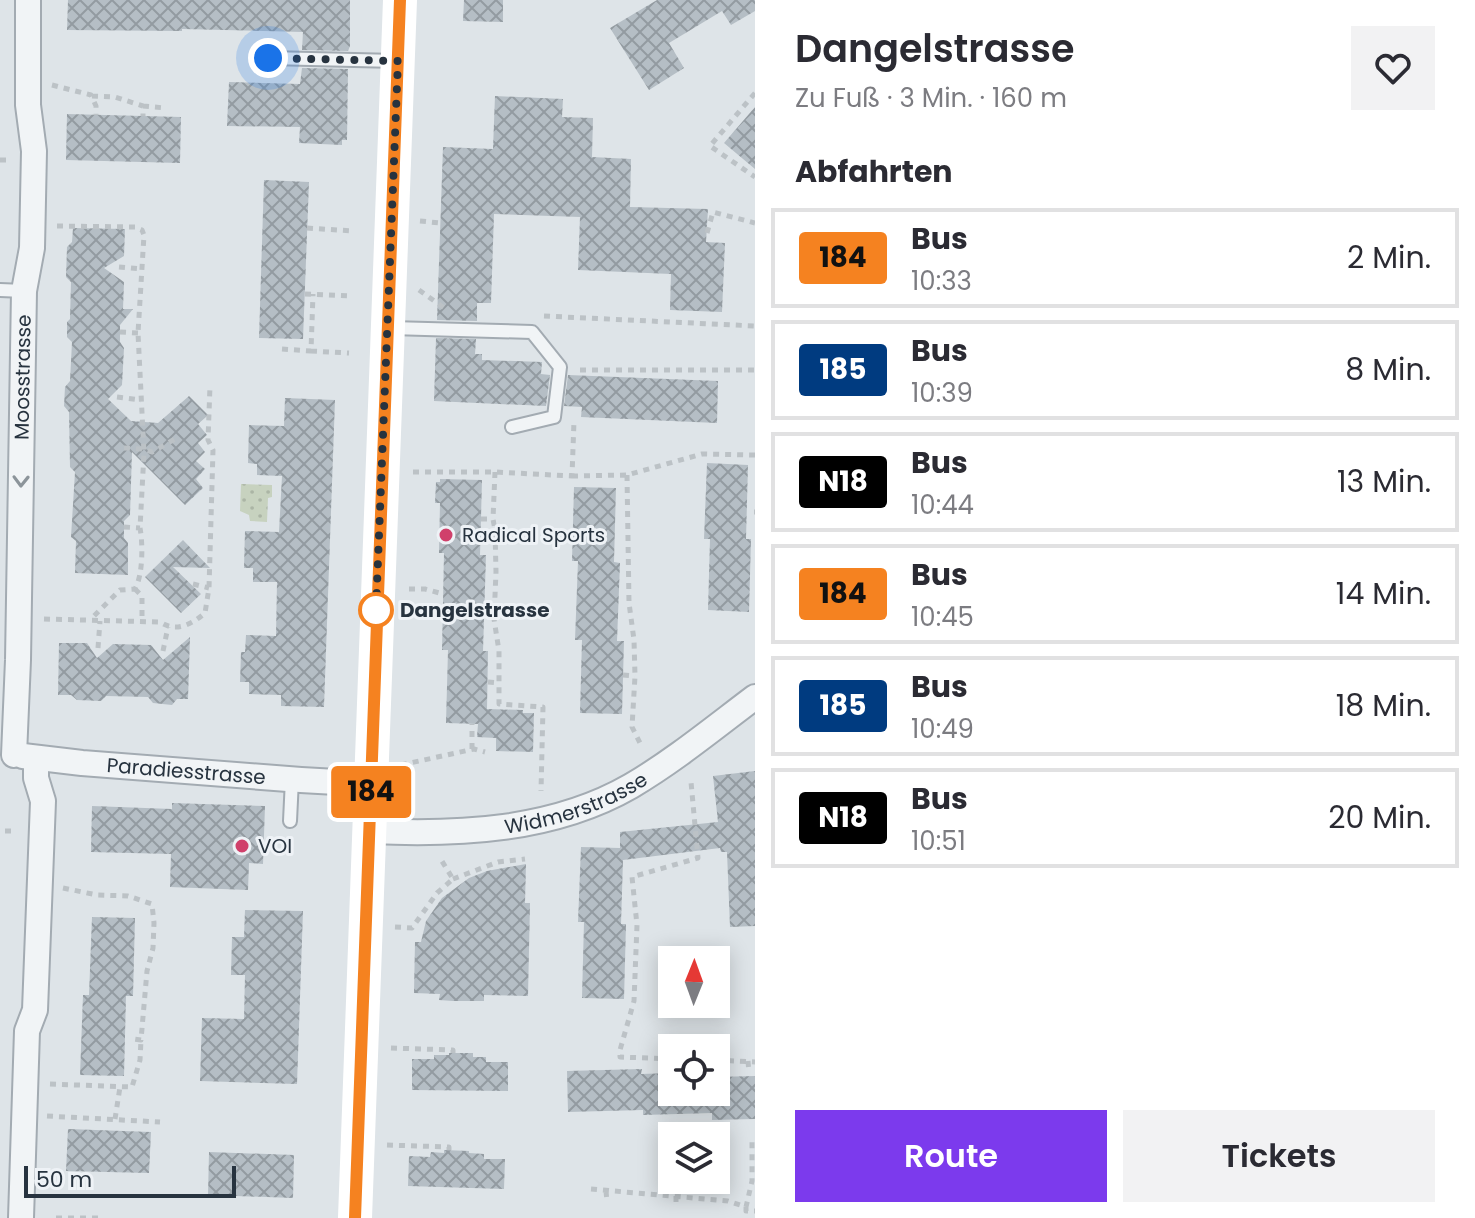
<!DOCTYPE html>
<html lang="de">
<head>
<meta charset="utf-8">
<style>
	body { margin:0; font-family:Poppins,sans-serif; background:#f2f2f3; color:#2b2b33; height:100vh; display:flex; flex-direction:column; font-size:30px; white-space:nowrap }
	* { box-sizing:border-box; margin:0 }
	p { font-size:26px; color:#7c7c81 }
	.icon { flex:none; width:44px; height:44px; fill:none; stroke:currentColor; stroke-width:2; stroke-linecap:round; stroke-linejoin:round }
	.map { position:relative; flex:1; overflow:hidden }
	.side { display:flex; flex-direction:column; background:#fff; width:720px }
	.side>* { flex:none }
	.badge { padding:0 16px; border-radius:6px; font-size:28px; line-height:52px }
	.needle { width:52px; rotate:1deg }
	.tools { position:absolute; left:658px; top:946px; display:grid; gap:16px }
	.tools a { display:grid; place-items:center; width:72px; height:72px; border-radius:0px; background:#fff; box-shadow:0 4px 20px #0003; font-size:40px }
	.scale { position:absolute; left:24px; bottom:20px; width:212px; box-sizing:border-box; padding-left:8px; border:4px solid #27333f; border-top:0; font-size:22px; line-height:28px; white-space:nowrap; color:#27333f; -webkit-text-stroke:6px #eef2f6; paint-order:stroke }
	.you { position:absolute; width:40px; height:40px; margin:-20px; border:6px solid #fff; border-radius:50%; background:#1a73e8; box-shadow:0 0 0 12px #1a73e833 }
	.map>.badge { position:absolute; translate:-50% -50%; box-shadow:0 0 0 4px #fff }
	h2 { padding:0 40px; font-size:30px; line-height:72px }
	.round { display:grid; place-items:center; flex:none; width:84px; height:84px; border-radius:0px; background:#f2f2f3 }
	.summary { display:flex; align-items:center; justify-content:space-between; height:136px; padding:0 40px }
	h1 { font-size:38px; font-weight:600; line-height:60px }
	.primary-button { display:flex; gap:16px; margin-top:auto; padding:16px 40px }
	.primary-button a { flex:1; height:92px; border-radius:0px; background:#7c3aed; color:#fff; font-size:32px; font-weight:600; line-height:92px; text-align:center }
	.primary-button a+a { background:#f2f2f3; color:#2b2b33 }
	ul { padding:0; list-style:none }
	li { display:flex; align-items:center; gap:24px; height:100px; margin:0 16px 12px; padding:0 24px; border:4px solid #e1e1e2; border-radius:0px }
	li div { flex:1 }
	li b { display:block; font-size:30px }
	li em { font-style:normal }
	li .badge { min-width:88px; font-weight:700; text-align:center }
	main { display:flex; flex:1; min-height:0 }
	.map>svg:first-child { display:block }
	.park { fill:url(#park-dots) }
	.building { fill:url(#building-cross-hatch) }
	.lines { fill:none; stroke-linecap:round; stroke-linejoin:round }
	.lane-casing { stroke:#a3abb2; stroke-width:16 }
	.street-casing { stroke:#a3abb2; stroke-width:28 }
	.path { stroke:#bcc2c6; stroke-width:5; stroke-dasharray:6 6; stroke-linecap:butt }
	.lane { stroke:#f1f4f6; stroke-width:12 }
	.street { stroke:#f1f4f6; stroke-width:24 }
	.secondary { stroke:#fff; stroke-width:34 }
	.oneway { stroke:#8c949a }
	.line-casing { stroke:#fff; stroke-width:18 }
	.line { stroke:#f58220; stroke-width:12 }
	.walk { stroke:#27333f; stroke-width:8; stroke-dasharray:0 14.4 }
	.poi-dot { fill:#d0406b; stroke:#eef2f6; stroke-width:3 }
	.stop-dot { fill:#fff; stroke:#f58220; stroke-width:4 }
	.labels { text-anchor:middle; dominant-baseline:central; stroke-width:6; stroke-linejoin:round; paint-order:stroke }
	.street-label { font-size:20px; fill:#27333f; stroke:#eef2f6 }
	.poi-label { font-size:20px; fill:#27333f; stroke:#eef2f6; text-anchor:start }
	.stop-label { font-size:20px; font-weight:bold; fill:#27333f; stroke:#eef2f6; text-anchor:start }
</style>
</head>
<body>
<main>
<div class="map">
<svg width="755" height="1218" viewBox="0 0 755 1218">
	<defs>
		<pattern id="park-dots" width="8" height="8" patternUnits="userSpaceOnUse" patternTransform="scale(2)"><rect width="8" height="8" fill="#c7d2bf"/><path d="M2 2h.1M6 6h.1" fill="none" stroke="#abb5a5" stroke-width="1.8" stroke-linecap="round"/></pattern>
		<pattern id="building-cross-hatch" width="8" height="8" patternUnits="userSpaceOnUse" patternTransform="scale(2)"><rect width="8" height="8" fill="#b5bec5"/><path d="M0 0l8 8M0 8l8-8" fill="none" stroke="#939ba1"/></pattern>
	</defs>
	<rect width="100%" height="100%" fill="#dee4e8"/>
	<path class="park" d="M241 484 272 485V497L268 498 267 522 250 521 249 515 240 511Z"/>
	<path class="building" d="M68 0H350V46L348 51 302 50 303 32 182 29V31L67 30Z
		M464 0H503V22L463 21Z
		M657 0H755V11L731 25 722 11 669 43 684 68 649 90 610 28Z
		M302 68 348 69 347 140H342V145L299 143 300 127 227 126 229 82 300 84Z
		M495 96 563 99 562 117 593 118 592 157 631 159 630 207 708 209 706 242 725 243 722 312 670 310 671 274 578 270 580 217 494 214 491 303H477V321L437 320 443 147 493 149Z
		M755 107V169L724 143Z
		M67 114 181 117 180 163 66 160Z
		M264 180 309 182 303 339 259 338Z
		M73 228 125 229 124 256 104 268 124 282 123 309H133L120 325V342L124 348 122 385 108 399 131 421 158 423 189 396 208 415 198 424 207 435 198 443 205 452 196 461 205 469 196 479 203 488 185 505 132 452 130 515 124 521V538L128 543V575L75 573 76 541 71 537 75 472 70 467 69 412 64 406 65 387 70 381 72 342 67 337V322L70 319 71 282 66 277 67 247 72 242Z
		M436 338 476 339 475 354H482V360L542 362 541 374 550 375 546 406 434 401Z
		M568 375 718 381 717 423 581 417 582 407 564 406Z
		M285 398 335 400 324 707 281 706V695L249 694V682H240L241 652H245L246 635 276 636 277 582H253V568H244L245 531 279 532 282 476 257 475V464L248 463 249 425 284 426Z
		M707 463 748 465 746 539H751L749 612 708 610 710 539H704Z
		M440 479 482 480 480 555H486L483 651H488L487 709 523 710V713H534L533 752 496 751V738L477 737 478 724 446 723 448 650H442L444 553H439L440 503H435L436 482H440Z
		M574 487 616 488 614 562 620 563 617 641H624L622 714 580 713 582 640H575L578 561H572Z
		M183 540 210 568 173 567 201 594 181 613 145 577Z
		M190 637 188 699H177L172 705 153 703 148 697 106 696 101 701 77 700 71 695H58L59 643H87L97 658 113 644 151 645 163 660Z
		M755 771V926L730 927 727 852H721L720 848 623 860 621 924H626L624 999 582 998 584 922H578L581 847 620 848V832L718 822 713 776Z
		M172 803 265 806 263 864 249 863 248 890 170 887 171 854 91 852 92 806 172 809Z
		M526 864 525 903H530L528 996 484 995V1001H453L439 1000 440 994 414 993 415 942H421L426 921 442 898 469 878 487 871Z
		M245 910 303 911 297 1084 200 1081 202 1018 244 1019 245 975H231L232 937H244Z
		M92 917 135 918 133 996H126L124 1076 80 1075 83 995H89Z
		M449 1053H473V1057H486V1062H508V1091L412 1090V1059H434V1055H449Z
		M642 1069 641 1074 672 1073V1092H716V1077L755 1076V1119L712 1120V1113L643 1115V1110L568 1112 567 1071Z
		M68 1129 151 1132 149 1173 66 1171Z
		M444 1150 469 1151V1153L484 1154V1159H505L504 1189 408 1186 409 1156 430 1157 431 1152 444 1153Z
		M209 1152 294 1155 293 1198 208 1195Z"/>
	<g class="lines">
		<defs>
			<path id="lane" d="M268 58 397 61
				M0 290 24 291
				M391 328 532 332 560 367 554 417 512 427
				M290 821 292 779"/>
			<g id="street">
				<path id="s1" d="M14 755 18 660 24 291 32 248 34 151 28 105V0"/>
				<path id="s2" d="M23 756 82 763 301 780 372 784"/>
				<path id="s3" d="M370 831C458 835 553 831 631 786 675 760 715 727 755 697"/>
				<path d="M21 1218 27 1031 35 1010 43 801 36 778V758"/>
			</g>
		</defs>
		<use href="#lane" class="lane-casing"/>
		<use href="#street" class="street-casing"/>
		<path class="path" d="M52 85 91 95 96 106V115
			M755 93 710 146 755 177
			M92 96 115 97 143 106V116
			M143 106 165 108
			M0 160H11
			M420 221 440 223
			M57 226 135 227 142 230 144 235 138 333 144 453 140 528C143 544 143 575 135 589L120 590 90 620
			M307 228 354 231
			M707 233 713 212 755 223
			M119 267 142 269
			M419 290 447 310
			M305 294 351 296
			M544 316 755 326
			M120 332 138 333
			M282 349 311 351 313 294
			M311 351 349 353
			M580 370H755
			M117 397 141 400
			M124 448 143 449 152 452 175 439
			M413 472H495L572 476 574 421
			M495 472 493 519 495 530 496 572 494 619 499 651V704L543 707 541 791
			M627 475 629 603 634 640 635 676 632 727 642 747
			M572 476 627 475 702 454 755 455
			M754 512H755
			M481 519H493
			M124 527 140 528
			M193 584 209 588
			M135 589 142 596V622
			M409 589H425L443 594
			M484 603H496
			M44 619 160 622C176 633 192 624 205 613L209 588 213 450 208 440 210 386
			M98 648 100 621
			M163 651 168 627
			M623 675 635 676
			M488 682 499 683
			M472 749V724
			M401 765 474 749 485 752
			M5 831H17
			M453 879 498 862 525 859
			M63 888 97 895 128 896 152 904 154 923 153 948 147 971 141 1040 134 1039
			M395 927 412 928 437 893 453 879 440 858
			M391 1048 453 1050V1053
			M672 1059 620 1057V1050L634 1001 637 925 632 877 698 858 691 782 689 779
			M716 1060 755 1062
			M748 1061 749 1073
			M50 1084 132 1087 140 1060 141 1040
			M47 1116 160 1122
			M115 1119 120 1087
			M387 1145 449 1147V1150
			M591 1189 728 1201 746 1207 752 1181V1141H755
			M606 1191 607 1202
			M676 1196V1208
			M746 1207V1211H755
			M56 1218H101"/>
		<use href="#lane" class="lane"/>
		<use href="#street" class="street"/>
		<path class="secondary" d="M355 1218 400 0"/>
	</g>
	<defs><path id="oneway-chevron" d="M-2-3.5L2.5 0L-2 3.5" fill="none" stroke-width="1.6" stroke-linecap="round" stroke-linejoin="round" transform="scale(2)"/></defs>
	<use class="oneway" href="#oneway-chevron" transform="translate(21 481) rotate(91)"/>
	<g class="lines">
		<defs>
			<path id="line" d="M355 1218 400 0"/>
		</defs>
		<use href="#line" class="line-casing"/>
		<use href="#line" class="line"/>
		<path class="walk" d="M268 58 398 61 376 610"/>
	</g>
	<g class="poi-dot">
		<circle cx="446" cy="535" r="8"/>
		<circle cx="242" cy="846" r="8"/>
	</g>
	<circle class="stop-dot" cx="376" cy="610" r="16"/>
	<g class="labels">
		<g class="street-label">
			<text stroke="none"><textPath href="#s1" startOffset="378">Moosstrasse</textPath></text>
			<text stroke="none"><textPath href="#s2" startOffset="164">Paradiesstrasse</textPath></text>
			<text stroke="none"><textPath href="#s3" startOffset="210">Widmerstrasse</textPath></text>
		</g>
		<g class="poi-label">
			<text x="462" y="535">Radical Sports</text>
			<text x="258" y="846">VOI</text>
		</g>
		<g class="stop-label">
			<text x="400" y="610">Dangelstrasse</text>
		</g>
	</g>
</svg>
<div class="tools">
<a><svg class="needle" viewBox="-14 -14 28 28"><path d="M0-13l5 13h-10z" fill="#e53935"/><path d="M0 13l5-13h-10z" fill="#7c7c81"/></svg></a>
<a><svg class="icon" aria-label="locate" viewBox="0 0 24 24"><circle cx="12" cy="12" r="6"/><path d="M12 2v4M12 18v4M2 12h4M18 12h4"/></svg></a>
<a><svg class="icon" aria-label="layers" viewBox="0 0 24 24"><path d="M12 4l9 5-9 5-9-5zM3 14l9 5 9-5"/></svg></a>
</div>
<div class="scale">50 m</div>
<div class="you" style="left:268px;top:58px"></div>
<b class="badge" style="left:371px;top:792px;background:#f58220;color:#111">184</b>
</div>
<section class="side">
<div class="summary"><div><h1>Dangelstrasse</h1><p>Zu Fuß · 3 Min. · 160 m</p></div><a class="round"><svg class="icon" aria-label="heart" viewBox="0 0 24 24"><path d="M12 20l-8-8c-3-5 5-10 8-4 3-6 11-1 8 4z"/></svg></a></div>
<h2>Abfahrten</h2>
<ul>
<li><span class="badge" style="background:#f58220;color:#111">184</span><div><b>Bus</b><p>10:33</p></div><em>2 Min.</em></li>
<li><span class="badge" style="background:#003b80;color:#fff">185</span><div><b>Bus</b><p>10:39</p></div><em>8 Min.</em></li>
<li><span class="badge" style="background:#000;color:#fff">N18</span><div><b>Bus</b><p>10:44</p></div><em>13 Min.</em></li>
<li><span class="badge" style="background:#f58220;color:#111">184</span><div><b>Bus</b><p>10:45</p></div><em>14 Min.</em></li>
<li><span class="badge" style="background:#003b80;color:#fff">185</span><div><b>Bus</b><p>10:49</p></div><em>18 Min.</em></li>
<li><span class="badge" style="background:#000;color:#fff">N18</span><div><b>Bus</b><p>10:51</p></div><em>20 Min.</em></li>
</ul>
<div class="primary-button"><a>Route</a><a>Tickets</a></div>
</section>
</main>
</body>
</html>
